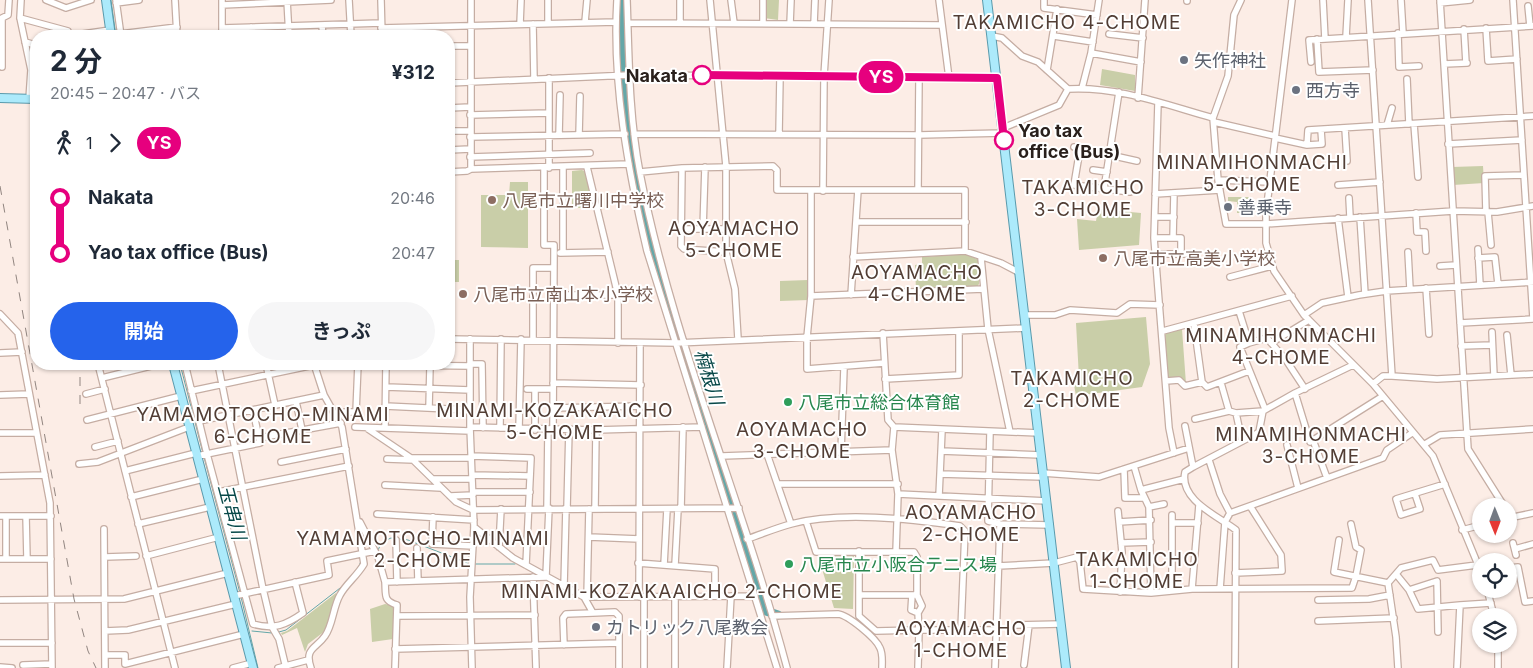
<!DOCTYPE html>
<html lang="ja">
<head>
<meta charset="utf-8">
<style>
	body { margin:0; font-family:Inter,"Noto Sans JP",sans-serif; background:#f6f6f7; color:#1f2937; height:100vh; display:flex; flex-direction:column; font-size:19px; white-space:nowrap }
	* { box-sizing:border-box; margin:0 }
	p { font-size:16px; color:#747a83 }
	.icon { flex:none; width:28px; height:28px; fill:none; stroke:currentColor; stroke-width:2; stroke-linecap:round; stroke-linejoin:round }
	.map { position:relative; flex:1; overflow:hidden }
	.details { position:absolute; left:30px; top:30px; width:425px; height:340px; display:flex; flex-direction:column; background:#fff; border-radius:20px; box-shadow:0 1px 4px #0004 }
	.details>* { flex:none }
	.badge { padding:0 10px; border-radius:16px; font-size:18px; line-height:32px }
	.needle { width:32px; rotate:179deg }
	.buttons { position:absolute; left:1472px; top:498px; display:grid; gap:10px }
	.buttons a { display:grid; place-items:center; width:45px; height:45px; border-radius:50%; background:#fff; box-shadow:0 1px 4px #0004; font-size:25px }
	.map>.badge { position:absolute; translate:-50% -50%; box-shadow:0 0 0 2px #fff }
	.legs { display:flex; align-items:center; gap:8px; height:55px; padding:0 20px; font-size:16px }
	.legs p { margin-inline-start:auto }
	.headline { display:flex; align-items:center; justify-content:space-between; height:85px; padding:0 20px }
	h1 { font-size:28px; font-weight:700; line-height:38px }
	.action { display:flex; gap:10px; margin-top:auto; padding:10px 20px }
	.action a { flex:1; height:58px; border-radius:30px; background:#2563eb; color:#fff; font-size:20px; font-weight:700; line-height:58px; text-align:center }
	.action a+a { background:#f6f6f7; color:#1f2937 }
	ul { padding:0 20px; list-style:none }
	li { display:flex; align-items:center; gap:18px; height:55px; font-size:19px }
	li i { display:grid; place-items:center; width:8px; height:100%; margin:0 6px; background:currentColor }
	li i::after { content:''; width:12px; height:12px; margin:-6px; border:4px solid; border-radius:50%; background:#fff }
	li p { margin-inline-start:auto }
	li:first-child i { background:linear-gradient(#0000 50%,currentColor 0) }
	li:last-child i { background:linear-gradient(currentColor 50%,#0000 0) }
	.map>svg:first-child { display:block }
	.green { fill:#c9cea8 }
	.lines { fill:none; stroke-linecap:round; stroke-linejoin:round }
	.stream { stroke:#64a7a8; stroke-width:1 }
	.river { stroke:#64a7a8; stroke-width:9 }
	.minor-casing { stroke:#c5ada3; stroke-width:8 }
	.major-casing { stroke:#5a9aac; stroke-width:10 }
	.minor { stroke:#fff; stroke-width:5.5 }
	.major { stroke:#aceafb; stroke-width:8 }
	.rail { stroke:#918580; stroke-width:1; stroke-dasharray:9 9; stroke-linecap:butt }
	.line-1-casing { stroke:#fff; stroke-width:11 }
	.line-1 { stroke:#e6007e; stroke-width:8 }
	.worship-dot { fill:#6b7280; stroke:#fff; stroke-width:2 }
	.stop-1-dot { fill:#fff; stroke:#e6007e; stroke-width:2.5 }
	.education-dot { fill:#8d6e63; stroke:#fff; stroke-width:2 }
	.leisure-dot { fill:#2e9e5b; stroke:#fff; stroke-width:2 }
	.labels { text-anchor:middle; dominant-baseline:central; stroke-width:4; stroke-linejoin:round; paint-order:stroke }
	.worship-label { font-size:18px; fill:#5b616d; stroke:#fff; text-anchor:start }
	.stop-label { font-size:18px; font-weight:bold; fill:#29201c; stroke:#fff; text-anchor:end }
	.education-label { font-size:18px; fill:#785e54; stroke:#fff; text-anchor:start }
	.leisure-label { font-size:18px; fill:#27864d; stroke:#fff; text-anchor:start }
	.neighbourhood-label { font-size:19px; letter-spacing:1px; fill:#523e35; stroke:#fff }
	.water-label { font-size:19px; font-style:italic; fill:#094949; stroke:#fff }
</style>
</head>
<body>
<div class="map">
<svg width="1533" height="668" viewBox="0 0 1533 668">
	<rect width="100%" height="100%" fill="#fcede6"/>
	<path class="green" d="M765 0H779L778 20 764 18Z
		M1102 69 1135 75V91L1100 85Z
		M1483 166 1484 183 1453 185 1452 167Z
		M582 170 586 172 594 208H572V171Z
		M510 182H528V248L481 247V195H509Z
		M1228 197H1250V213H1237V202L1228 201Z
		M1098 209 1141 213 1139 245 1079 250 1077 219 1096 221Z
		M449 235 450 260H459V282H449Z
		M965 254 977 259 979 262V284L977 287 916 290 915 265 922 264V257Z
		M808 280 809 300 780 301V281Z
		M1146 317 1150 364 1142 387 1076 396 1073 379 1079 378 1076 323Z
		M1182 329 1186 384 1168 377 1165 332Z
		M818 556H854L853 609 834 608Z
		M336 593 338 595 325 631 308 644 305 652 297 628 282 635 281 633 287 631Z
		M385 604 395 606 393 639 372 642 370 609Z"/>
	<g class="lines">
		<path class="stream" d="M111 0 116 36
			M180 364 203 453
			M204 457 240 593
			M377 552 382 542 391 538 408 540 470 564
			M474 564H515
			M358 569 361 561
			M241 597 258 668
			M252 631 272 633
			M279 632 286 630 344 585"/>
		<path class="river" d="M623 0C617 215 704 410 766 611L778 615"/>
		<defs>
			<path id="minor" d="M21 0 20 18 31 70 29 99
				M46 0 66 8 91 0
				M116 0 121 36
				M175 0 177 36
				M287 0 289 36
				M349 0 351 36
				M381 0 382 36
				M617 0C612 84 628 170 647 251L777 668
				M627 0C629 58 629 116 640 173 673 342 743 502 787 668
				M710 0 726 166V252L735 289 738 339
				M731 0 734 23
				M939 0 949 78
				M1044 0V8L1097 15
				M1187 0V1
				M1241 0 1234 15 1228 76 1213 118 1218 180 1226 224H1265L1453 211 1497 212 1533 206
				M1292 0 1266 213V243L1274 271 1304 315 1373 384 1433 456 1481 572
				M1323 0 1325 39
				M1368 0 1392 376
				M1401 0 1403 33
				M1440 0 1468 449 1504 506
				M1513 0 1533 318
				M116 3 139 0
				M1440 3 1470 0
				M222 5 331 0
				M1528 6 1530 26
				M20 18 68 31 69 36
				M585 22 587 0
				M548 23V0
				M628 23 942 25
				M680 23V0
				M763 23V0
				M520 24 521 0
				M533 24 534 79
				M790 24 791 0
				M814 24 815 0
				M322 26 323 36
				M251 27 252 36
				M222 28 381 23
				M381 28 616 22
				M1486 28 1488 61 1517 59
				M1464 29 1466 63
				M1398 33 1399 67 1419 66
				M120 34 177 27
				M1109 34 1143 38
				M69 36 110 30
				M222 36V0
				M992 36 1002 38 1022 56 1038 62 1068 89C1118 86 1166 105 1213 118
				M1054 36 1093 42
				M1346 37 1348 0
				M1317 39 1319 72 1373 70
				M25 42 36 45
				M449 46H471
				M1091 53 1141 62
				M28 55 36 58
				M1311 62 1309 40 1533 26
				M1444 64 1467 63
				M2 67V18L8 15 9 0
				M1047 70 1057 9
				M1407 79 1409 124
				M449 83 630 75 997 78
				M1082 88 1091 53 1099 0
				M1138 98 1145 0
				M1158 103 1154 238 1169 428 1174 453
				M449 108 470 107
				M470 115 549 113
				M1214 122 1275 136
				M1414 124 1418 177
				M1387 125 1392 108
				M1003 128 1059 105 1068 89
				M1345 128 1347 161
				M449 131H470
				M634 134 919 135 1003 133
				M779 134 780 76
				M559 135 560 95
				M579 135 580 96
				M470 137 625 134
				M1275 138 1307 145 1308 130 1533 116
				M1448 144 1522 140
				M1307 145 1322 144 1321 130
				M1074 147 1137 161
				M1080 149 1074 185 1130 192
				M449 150 470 149
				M470 157 590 153
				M587 167 618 295V343
				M544 168V245H554V253L553 430
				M549 168V78
				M682 168 681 246 684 249 726 252
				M471 169 629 164
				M1093 170 1107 172
				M449 172 467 171 471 169V0
				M640 172 682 168 773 166 777 170V190H965V251
				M1218 180 1269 182
				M1338 185 1380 182
				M1104 189 1119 92
				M918 190 919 78
				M811 191V296L807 337V369L884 363
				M823 191 824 76 829 0
				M1155 194 1220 190
				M1349 198 1350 217
				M1486 212 1485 176 1524 175
				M1488 212 1491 245
				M1416 213 1417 232H1425L1426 251
				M1155 217H1174
				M1360 217 1365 294
				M1338 218 1348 297
				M857 222H966
				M681 229H726
				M703 229 705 167
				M1154 238H1181V254
				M1173 238 1174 193
				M1478 249 1480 285
				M563 252V167
				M1408 252 1410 289
				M560 253 608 252
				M1155 254H1193
				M853 257 965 251 1001 263 1020 273
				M981 258 988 329 1010 432
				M1478 258 1495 257 1498 284
				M1440 266 1456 265
				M1230 277 1272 266
				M1426 288 1429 334
				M554 295H618
				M851 295 858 190
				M811 296 983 289
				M1239 311 1249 343 1267 338 1286 360 1305 389
				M0 314 18 333 50 503 52 668
				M1025 315H1055L1070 310 1117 313 1130 304 1160 305
				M1304 315 1322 303 1359 295 1386 291 1533 282
				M1460 323 1533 319
				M1194 324 1202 382
				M1163 331 1292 296
				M1492 332 1494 376
				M883 333 888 420 894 427 1039 433
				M1507 335 1511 375
				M449 339 676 343 1026 328
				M470 339V427L474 527 470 597 472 668
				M533 339V268H554
				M1249 343 1240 347 1265 409
				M1271 343 1309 320
				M1461 346 1492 345
				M0 353 22 352
				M98 364 175 668
				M185 364 207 454 253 624C274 630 286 625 303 613L295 582
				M218 364 263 589 272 627 279 639 286 668
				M266 364 275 405
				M470 364H482L483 428
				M386 365 470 366
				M1353 365 1295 393 1310 442 1383 396
				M102 378 159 364
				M885 379 959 375V331
				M1166 381 1179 380 1185 386 1202 382 1207 387 1249 371
				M553 383 641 385
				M1221 383 1229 411
				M1373 384 1383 376H1392L1437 379 1533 374
				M386 387 470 390
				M527 389H553
				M191 391 314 365
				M86 394 105 389
				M0 395 29 394
				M296 401 302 430
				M385 406 470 410
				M429 408 430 366
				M553 408 641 406
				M345 412H356L358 364
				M1236 413 1242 441
				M1195 419 1229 411 1236 413 1263 411
				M87 420 181 396
				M199 421 324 395
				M1185 426 1193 467
				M355 427 470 431
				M470 427 596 430 702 427
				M385 428 386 364
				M500 428 501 339
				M368 429 411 458 456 502 473 510 739 508
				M519 429 521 339
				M535 430V389
				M990 432 988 521 1000 524 1050 525
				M0 433H36
				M259 438 341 423
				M1313 440 1327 478
				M1425 444 1440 435 1533 429
				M1287 445 1298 488
				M95 447 118 441
				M941 451 1041 455
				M841 452 844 368
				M767 454 791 524
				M197 456 260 443 253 410
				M471 456 531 458 526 565
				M722 456 892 450
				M411 458H471
				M387 459 414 460
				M1209 460 1220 494 1230 513
				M281 462 346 449
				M79 464 98 462 189 427
				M1134 466 1141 490 1149 507 1164 504
				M1124 469 1125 498H1144
				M125 471 196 453
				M1043 473 1099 477 1189 448
				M940 474 1044 477
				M472 475 530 476
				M0 476 45 475
				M433 479H472
				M778 484H898
				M385 485 441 488
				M1141 490 1184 479
				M218 492 349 466
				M473 492H530
				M898 494 1047 501
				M1415 494 1420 509 1401 515 1396 499 1445 484
				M450 496 473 495
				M939 496 942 430
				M131 497 203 479
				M1149 507 1151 593
				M547 508 548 430
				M567 508 569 429
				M595 509 596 430
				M681 509 683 427
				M1118 511 1122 552 1120 592
				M377 514 474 520
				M1172 515V590
				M0 516H51
				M26 516 27 559
				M433 517 432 544 473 546
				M1509 518 1533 513
				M806 521 816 552H896L898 494 892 450 894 427
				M360 522 378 557 385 582
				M1119 522 1151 520
				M1172 523H1198
				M138 524 210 507
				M474 527 513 558 584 597 755 596
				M104 529 105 668
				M1462 530 1481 525
				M589 537 639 539
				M747 539C762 534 776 528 791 524 841 511 910 519 960 526L965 531 961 629
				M396 540 397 582
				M1339 540 1334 572 1388 583
				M1121 543 1151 542
				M1513 543 1516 555
				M499 547 501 509
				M417 548 418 581
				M1515 549 1533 544
				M859 551V616L876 631 919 630 918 613
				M896 552H914L917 557V595L922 606 918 613 911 610 912 595
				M146 556 219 537
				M105 557 136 556
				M0 559H51
				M6 559V516
				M638 563 715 569V596
				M664 565 667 509
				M675 565 678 509
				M998 566 1054 563 1077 557 1080 562 1083 589 1151 593 1192 589 1352 588 1356 576 1361 550 1356 547 1351 524
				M1509 568 1518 567 1525 602 1533 601
				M1235 573 1282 571 1281 555 1250 506
				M1396 574 1409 590 1418 609 1460 605 1457 668
				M546 576 549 508
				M533 577 536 668
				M564 586 566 508
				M1192 589 1199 505
				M1220 589 1225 522 1230 513 1383 458 1387 450 1412 433
				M1487 589 1494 616
				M1409 590 1437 581 1438 632
				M859 595H914
				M234 596 329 575 327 561 375 551
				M675 596V668
				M584 597 593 613 615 612 619 616V668
				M587 597 589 509
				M639 597 640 343
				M644 597V668
				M0 600 124 599 228 573
				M1318 600 1369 599 1390 595
				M1460 605 1491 603
				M397 616 535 615
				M772 616 838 614C848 615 876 638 880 648 883 654 882 662 882 668
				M1318 621 1394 618
				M1016 625 1061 624
				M105 631 128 630 236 604
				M0 643H52
				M1498 644V668
				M564 645 563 618 566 614 593 613
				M395 649 619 643
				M105 655H125V664L244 634
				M23 665 52 664
				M1024 665 1029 625
				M0 667 12 668
				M233 668 252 663
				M278 668 308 660
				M311 668C304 648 316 649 325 636 333 625 333 607 340 595 346 584 357 576 364 564L342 427 324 395 314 364
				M395 668 397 605C383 601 386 595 385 582L546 577
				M727 668 731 596
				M918 668 919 630H996
				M995 668 1000 524
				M1235 668 1236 530C1218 516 1179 500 1185 472L1193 467 1254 435 1259 432 1263 411 1295 393
				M1398 668 1396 637 1388 583 1401 568 1433 560 1438 570 1477 565"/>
			<path id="major" d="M106 0 111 36
				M987 0 1066 668
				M0 98 36 99
				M173 364 253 668"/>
		</defs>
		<use href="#minor" class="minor-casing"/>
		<use href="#major" class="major-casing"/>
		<use href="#minor" class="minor"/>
		<use href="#major" class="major"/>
		<path class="rail" d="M0 186 74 599 88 651 96 668
			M80 404V367"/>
	</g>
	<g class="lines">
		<defs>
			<path id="line-1" d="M702 75 997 78 1004 140"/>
		</defs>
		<use href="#line-1" class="line-1-casing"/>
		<use href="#line-1" class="line-1"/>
	</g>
	<g class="worship-dot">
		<circle cx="1184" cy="60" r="5"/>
		<circle cx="1296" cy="90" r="5"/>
		<circle cx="1228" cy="207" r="5"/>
		<circle cx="596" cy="627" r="5"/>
	</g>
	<g class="stop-1-dot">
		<circle cx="702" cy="75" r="9"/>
		<circle cx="1004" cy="140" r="9"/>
	</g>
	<g class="education-dot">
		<circle cx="492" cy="200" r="5"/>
		<circle cx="1103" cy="258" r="5"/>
		<circle cx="463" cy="294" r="5"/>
	</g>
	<g class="leisure-dot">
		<circle cx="788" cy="402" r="5"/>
		<circle cx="789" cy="564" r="5"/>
	</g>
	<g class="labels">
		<g class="worship-label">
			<text x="1194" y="60">矢作神社</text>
			<text x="1306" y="90">西方寺</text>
			<text x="1238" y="207">善乗寺</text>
			<text x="606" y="627">カトリック八尾教会</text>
		</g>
		<g class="stop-label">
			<text x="688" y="75">Nakata</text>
			<text x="1018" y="130" text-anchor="start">Yao tax<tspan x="1018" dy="21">office (Bus)</tspan></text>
		</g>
		<g class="education-label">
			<text x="502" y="200">八尾市立曙川中学校</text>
			<text x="1113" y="258">八尾市立高美小学校</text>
			<text x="473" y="294">八尾市立南山本小学校</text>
		</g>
		<g class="leisure-label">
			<text x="798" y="402">八尾市立総合体育館</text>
			<text x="799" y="564">八尾市立小阪合テニス場</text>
		</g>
		<g class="neighbourhood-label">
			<text x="1067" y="22">TAKAMICHO 4-CHOME</text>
			<text x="1252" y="162">MINAMIHONMACHI<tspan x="1252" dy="22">5-CHOME</tspan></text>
			<text x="1083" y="187">TAKAMICHO<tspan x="1083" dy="22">3-CHOME</tspan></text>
			<text x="734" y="228">AOYAMACHO<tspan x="734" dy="22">5-CHOME</tspan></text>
			<text x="917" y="272">AOYAMACHO<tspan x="917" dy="22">4-CHOME</tspan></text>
			<text x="1281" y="335">MINAMIHONMACHI<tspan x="1281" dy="22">4-CHOME</tspan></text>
			<text x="1072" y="378">TAKAMICHO<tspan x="1072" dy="22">2-CHOME</tspan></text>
			<text x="555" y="410">MINAMI-KOZAKAAICHO<tspan x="555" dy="22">5-CHOME</tspan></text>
			<text x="263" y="414">YAMAMOTOCHO-MINAMI<tspan x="263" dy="22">6-CHOME</tspan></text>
			<text x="802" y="429">AOYAMACHO<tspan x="802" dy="22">3-CHOME</tspan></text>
			<text x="1311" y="434">MINAMIHONMACHI<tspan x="1311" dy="22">3-CHOME</tspan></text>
			<text x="971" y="512">AOYAMACHO<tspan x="971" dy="22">2-CHOME</tspan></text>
			<text x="423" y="538">YAMAMOTOCHO-MINAMI<tspan x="423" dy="22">2-CHOME</tspan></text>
			<text x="1137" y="559">TAKAMICHO<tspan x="1137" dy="22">1-CHOME</tspan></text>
			<text x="672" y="591">MINAMI-KOZAKAAICHO 2-CHOME</text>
			<text x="961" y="628">AOYAMACHO<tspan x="961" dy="22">1-CHOME</tspan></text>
		</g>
		<g class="water-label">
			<text transform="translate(709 377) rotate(73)">楠根川</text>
			<text transform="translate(232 512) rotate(75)">玉串川</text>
		</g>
	</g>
</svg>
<div class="buttons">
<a><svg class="needle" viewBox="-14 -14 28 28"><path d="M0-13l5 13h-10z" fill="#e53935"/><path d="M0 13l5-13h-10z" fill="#747a83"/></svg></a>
<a><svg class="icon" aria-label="locate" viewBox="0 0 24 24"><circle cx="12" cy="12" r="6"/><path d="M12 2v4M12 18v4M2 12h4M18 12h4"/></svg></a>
<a><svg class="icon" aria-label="layers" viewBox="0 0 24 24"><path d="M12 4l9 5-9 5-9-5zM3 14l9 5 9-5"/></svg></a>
</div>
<b class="badge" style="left:881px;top:77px;background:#e6007e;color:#fff">YS</b>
<section class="details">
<div class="headline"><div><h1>2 分</h1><p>20:45 – 20:47 · バス</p></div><b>¥312</b></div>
<div class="legs"><svg class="icon" aria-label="walk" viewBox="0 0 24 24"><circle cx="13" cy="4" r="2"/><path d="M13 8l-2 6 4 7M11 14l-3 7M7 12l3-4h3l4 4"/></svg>1<svg class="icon" aria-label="forward" viewBox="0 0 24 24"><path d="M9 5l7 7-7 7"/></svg><b class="badge" style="background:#e6007e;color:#fff">YS</b></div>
<ul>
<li><i style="color:#e6007e"></i><b>Nakata</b><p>20:46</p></li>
<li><i style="color:#e6007e"></i><b>Yao tax office (Bus)</b><p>20:47</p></li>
</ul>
<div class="action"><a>開始</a><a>きっぷ</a></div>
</section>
</div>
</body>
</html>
